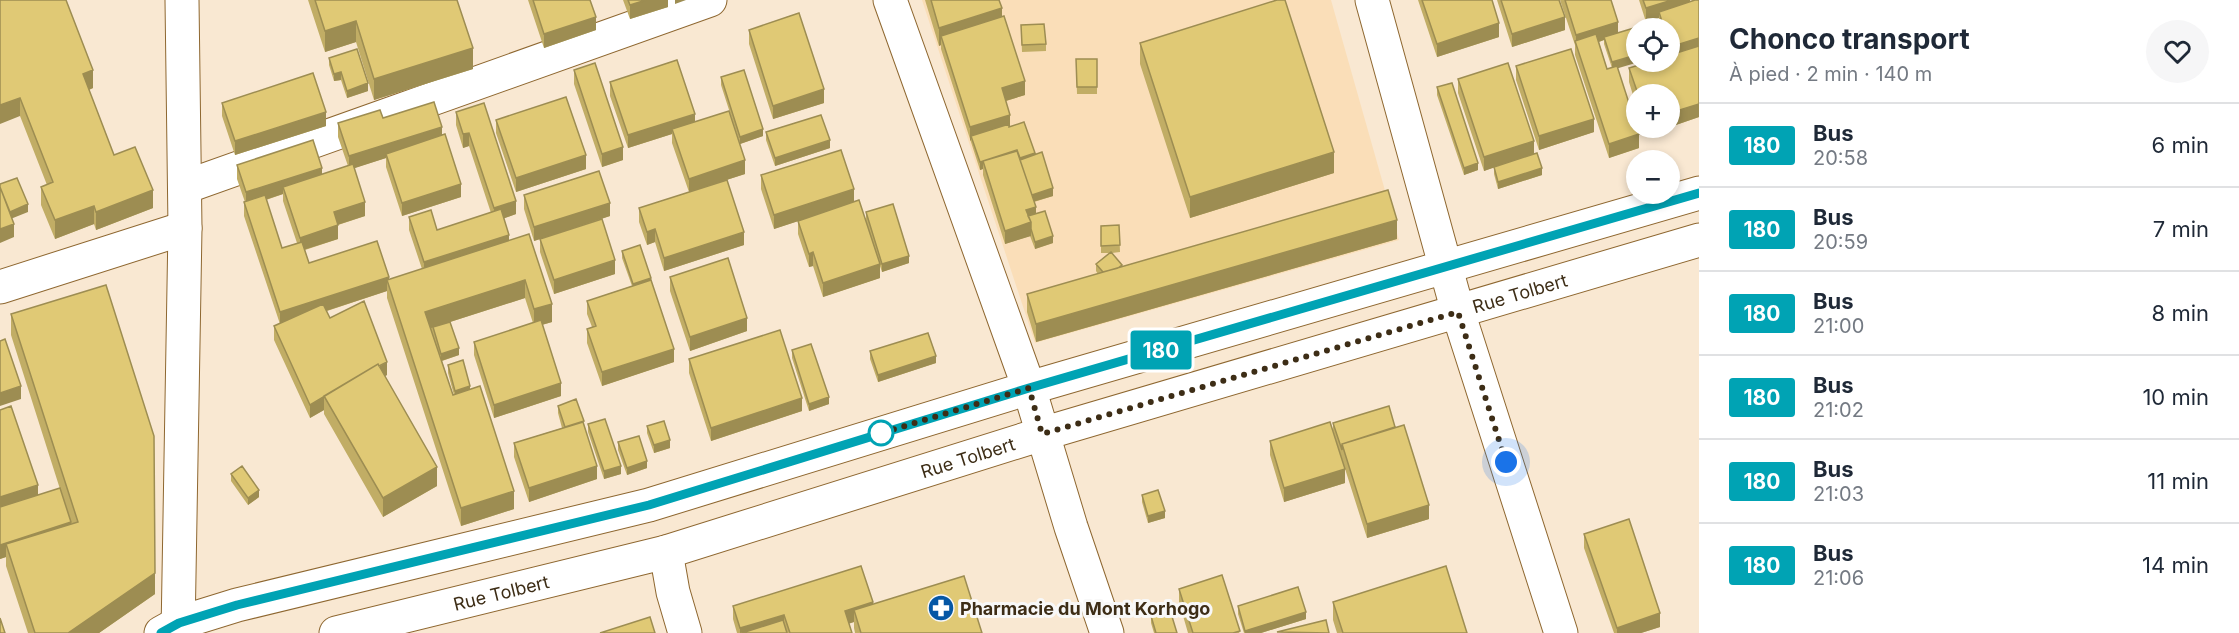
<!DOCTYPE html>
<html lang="fr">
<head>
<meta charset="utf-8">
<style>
	body { margin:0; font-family:Inter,sans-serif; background:#f6f6f7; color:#1f2937; height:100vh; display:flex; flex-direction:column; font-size:22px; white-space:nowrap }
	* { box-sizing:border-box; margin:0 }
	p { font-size:20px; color:#747a83 }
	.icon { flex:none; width:33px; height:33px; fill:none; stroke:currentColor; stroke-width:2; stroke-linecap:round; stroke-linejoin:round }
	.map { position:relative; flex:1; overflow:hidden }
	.details { display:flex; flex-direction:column; background:#fff; width:540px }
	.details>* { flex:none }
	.badge { padding:0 12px; border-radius:4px; font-size:21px; line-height:39px }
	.controls { position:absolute; left:1626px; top:18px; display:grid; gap:12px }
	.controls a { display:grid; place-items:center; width:54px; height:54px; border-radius:50%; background:#fff; box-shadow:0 3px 9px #0003; font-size:30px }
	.you { position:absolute; width:30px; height:30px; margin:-15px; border:4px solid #fff; border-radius:50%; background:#1a73e8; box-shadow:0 0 0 9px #1a73e833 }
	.map>.badge { position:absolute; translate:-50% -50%; box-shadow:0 0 0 3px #fff }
	.round { display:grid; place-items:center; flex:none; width:63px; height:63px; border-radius:32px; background:#f6f6f7 }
	.summary { display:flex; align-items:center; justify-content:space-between; height:102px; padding:0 30px }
	h1 { font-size:28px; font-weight:700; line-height:45px }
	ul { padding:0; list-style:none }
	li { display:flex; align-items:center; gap:18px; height:84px; padding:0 30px; border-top:2px solid #e0e1e3 }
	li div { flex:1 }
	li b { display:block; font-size:22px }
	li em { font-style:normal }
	li .badge { min-width:66px; font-weight:700; text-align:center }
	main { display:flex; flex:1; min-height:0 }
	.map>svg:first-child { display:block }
	.built { fill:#fadeb8 }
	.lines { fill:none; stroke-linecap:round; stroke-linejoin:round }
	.street-casing { stroke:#8e6730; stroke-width:35 }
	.secondary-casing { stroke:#8e6730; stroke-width:35 }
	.street { stroke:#fff; stroke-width:33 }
	.secondary { stroke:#fff; stroke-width:33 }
	.wall { fill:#c1ad65; fill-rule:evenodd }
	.shaded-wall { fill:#9d8d52 }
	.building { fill:#e0c975; stroke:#9d8d52; stroke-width:1.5 }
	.line-casing { stroke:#fff; stroke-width:14 }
	.line { stroke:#00a3b4; stroke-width:9 }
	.walk { stroke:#3d2d16; stroke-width:6; stroke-dasharray:0 10.8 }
	.stop-dot { fill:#fff; stroke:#00a3b4; stroke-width:3 }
	.labels { text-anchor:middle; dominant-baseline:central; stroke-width:6; stroke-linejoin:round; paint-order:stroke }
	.street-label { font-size:18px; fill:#3d2d16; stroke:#f8f8f8 }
	.poi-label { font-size:18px; font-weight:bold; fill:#3d2d16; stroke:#f8f8f8; text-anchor:start }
</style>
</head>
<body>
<main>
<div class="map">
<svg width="1699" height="633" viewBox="0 0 1699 633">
	<rect width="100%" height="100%" fill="#f9e8d2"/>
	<path class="built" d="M922 0H1331L1399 240 1035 343Z"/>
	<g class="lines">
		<defs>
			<path id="street" d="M890 0 1029 388 1071 527 1107 633
				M1372 0 1458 312 1561 633
				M185 187 710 0
				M0 287 185 228
				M666 552 673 592 685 633"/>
			<g id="secondary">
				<path d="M161 633 179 623 237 605 649 505 1029 388 1699 193"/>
				<path d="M178 633 185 228 182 0"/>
				<path id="s1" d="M336 633 666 552 1042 434 1699 240"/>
			</g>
		</defs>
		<use href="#street" class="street-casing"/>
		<use href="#secondary" class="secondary-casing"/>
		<use href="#street" class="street"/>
		<use href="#secondary" class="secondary"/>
	</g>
	<path class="wall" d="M0 0 93 88 89 90 114 155 153 208 96 230 94 224 55 239 41 205V187L47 185 20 116Z
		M308 0H457L473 69 374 100 356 42 325 52Z
		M528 0H590L596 30 544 48Z
		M623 0H668V7L630 19Z
		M925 0H999L1002 16 1025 95 1006 101 1010 126 1035 155 1053 196 1034 202 1036 214 1053 243 1035 249 1030 236 1005 244 983 175V169L980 170 941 49V45L939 46Z
		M1418 0H1492L1499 37 1437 57Z
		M1497 0H1559L1565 30 1512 47Z
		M1560 0H1611L1617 68 1639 148 1609 158 1575 55V45ZM1604 40V44L1612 68 1607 69 1599 42Z
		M1639 0H1690V2L1699 0V117L1670 127V94H1636V105L1629 82V68L1670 62V28H1660L1659 18 1646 22Z
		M1021 25 1046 44V51L1022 52Z
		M749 30 824 103 773 119 749 44Z
		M1140 43 1334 173 1190 218 1140 64Z
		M329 58 368 91 347 98 341 80 334 81 329 65Z
		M1076 59H1097V94H1077Z
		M1516 66 1594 132 1539 150 1516 80Z
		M574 70 623 160 602 167 574 84Z
		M721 77 763 136 740 144 721 85Z
		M1458 79 1534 154 1542 175 1498 189 1494 174V167L1484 171 1458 93Z
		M610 82 695 122 745 174 689 192 672 143V134L628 148 610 96Z
		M1437 87 1478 170 1464 175 1437 95Z
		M222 103 326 126 235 155 222 116Z
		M456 112 516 214 504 218 509 240 552 322 542 325 561 396 494 418 474 355V342L533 323 525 298 450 322 459 355 442 361 453 395H454L448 373V365L470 389 514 509 461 526 387 298V291L327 311 330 318 387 375 385 376 437 486 383 517 324 414V410L310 418 274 340V326L280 324 244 216V202H245L237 179V165L322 175 348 166 338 137V123L383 118 442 135 461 197 402 216 386 167V158L354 168 365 216 338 225V239L305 250 309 263 389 280 422 269 409 230V217L437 230 491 213 469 146 463 148 456 125ZM283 194V201L297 243 282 248 266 200Z
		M496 120 586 169 516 192 496 133Z
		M766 132 830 148 775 166 766 140Z
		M761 175 854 202 866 219V212L909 263 882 272 880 266V278L823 297 813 266 809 267 798 234V221L774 229 761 189Z
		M524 195 610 216 549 236 615 274 554 294 540 252V239L534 241 524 209Z
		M639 208 744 245 664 271 655 242 647 245 639 222Z
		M1119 225 1120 252 1112 253 1122 267 1397 239 1036 342 1027 312V294L1098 274 1096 271V264L1109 253H1101V226Z
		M622 251 651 280 674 362 602 386 587 343V329L592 327 587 314V301L632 286 622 258Z
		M670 277 747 331 690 351 670 291Z
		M11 314 155 594 99 633H28L6 566V557L0 559V410L38 495 67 511 11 335Z
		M792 350 829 404 809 411 792 358Z
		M870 351 936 363 878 382 870 359Z
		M689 359 802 411 711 441 689 373Z
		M558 406 584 424 597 479 529 502 514 457V443L562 428 558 413Z
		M1333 423 1395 427 1429 519 1367 538 1333 431Z
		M588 424 621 474 604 479 588 432Z
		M647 426 670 448 654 453 647 433Z
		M1270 441 1345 483 1284 502 1270 455Z
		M618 442 647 468 627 475 618 450Z
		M231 474 259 497 248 505 231 481Z
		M1142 495 1165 518 1148 523 1142 502Z
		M1584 534 1660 627 1641 633H1614L1584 548Z
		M1179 589 1240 633H1188L1179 602Z
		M1333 602 1467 633H1337L1333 620Z
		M873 604 982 633H855L854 628V622L849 623 852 633H737L733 619V606Z
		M1238 606 1306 619 1261 633H1244L1238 614Z
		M1151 616 1177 633H1154L1151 623Z"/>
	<path class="shaded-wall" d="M646 0H668V7L630 19V5Z
		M675 0H686L675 4Z
		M1672 0H1690V8L1659 12V18L1646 22V8Z
		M1002 8V26L941 36V45L939 46V28Z
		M596 17V30L544 48V34Z
		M1565 17V30L1512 47V34Z
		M356 21V42L325 52V31Z
		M1618 22V35L1604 37V40L1578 49 1576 45V35Z
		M1499 23V37L1437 57V44Z
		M1699 38V51L1670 60V47Z
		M473 48V69L374 100V79Z
		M1636 55V62H1639L1612 70V62Z
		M93 70V88L83 92V74Z
		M341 72V80L334 81V74Z
		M1025 81V95L1002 102V88Z
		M368 83V91L347 98V91Z
		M824 89V103L773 119V106Z
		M20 98V116L0 124V105Z
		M1699 104V117L1670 127V113Z
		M326 112V126L235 155V141Z
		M695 114V127L672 129V134L628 148V135Z
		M1010 115V128L971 136V140L970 141V127Z
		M1594 119V132L1539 150V136Z
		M442 127V141L386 154V158L349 170V156Z
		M1646 128H1667L1646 134Z
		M763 129V136L740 144V137Z
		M469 133V146L463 148V134Z
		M1639 134V148L1609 158V144Z
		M830 140V148L775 166V158Z
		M1534 141V154L1484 171V157Z
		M623 147V160L602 167V154Z
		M1334 152V173L1190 218V197Z
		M1035 153V160L1020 165V158Z
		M586 155V169L516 192V178Z
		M745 160V174L689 192V179Z
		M980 162H983V169L980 170Z
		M1478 163V170L1464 175V168Z
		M322 168V182L283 187V194L246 206V192Z
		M1542 168V175L1498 189V182Z
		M461 184V197L402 216V203Z
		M1053 188V196L1029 203V196Z
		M854 189V203L774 229V215Z
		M153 190V208L96 230V212Z
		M516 201V214L494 222V208Z
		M365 202V216L334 226V212Z
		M610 203V216L534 241V227Z
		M28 204V212L8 220V212Z
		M94 206V224L55 239V220Z
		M1036 207V221L1031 223V236L1005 244V231L1026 210Z
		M1397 220V239L1036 342V324Z
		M14 224V237L0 243V229Z
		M338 225V239L300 251V238Z
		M655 229V242L647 245V232Z
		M744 232V245L664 271V258Z
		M509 235V248L424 275V262Z
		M1053 236V243L1035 249V242Z
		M813 252V266L809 267V254Z
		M909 256V263L882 272V264Z
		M615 260V274L554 294V280Z
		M880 264V278L823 297V283Z
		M389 277V287L387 280V291L280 326V312Z
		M651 278V285L633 291V284Z
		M525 280V298L425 330V312Z
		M552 304V322L534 327V309Z
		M747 318V331L690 351V337Z
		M459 348V355L441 361V354Z
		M674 349V362L602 386V372Z
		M936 356V363L878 382V375Z
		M387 362V375L330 407 324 397Z
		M561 383V396L494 418V405Z
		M21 386V399L0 406V393Z
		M470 386V393L455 398V391Z
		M324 397V410L310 418V405Z
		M829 397V404L809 411V404Z
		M802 398V411L711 441V428Z
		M670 440V448L654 453V445Z
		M647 461V468L627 475V468Z
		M597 466V479L529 502V488Z
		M621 466V474L604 479V471Z
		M437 467V486L383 517V498Z
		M1345 469V483L1284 502V488Z
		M38 485V498L0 511V497Z
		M259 490V497L248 505V498Z
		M514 491V509L461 526V508Z
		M1429 505V519L1367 538V524Z
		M1165 511V518L1148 523V516Z
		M71 522V536L6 544V557L0 559V545Z
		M155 573V594L99 633H68Z
		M873 602V616L854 610V622L845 625V611Z
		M1306 612V619L1261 633H1245V631Z
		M1660 613V627L1641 633H1617V628Z
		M784 615V628L740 633V628Z"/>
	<path class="building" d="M0 0H66L93 70 83 74 114 155 135 147 153 190 96 212 94 206 55 220 41 187 53 182 20 98 0 105Z
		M315 0H457L473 48 374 79 356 21 325 31Z
		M533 0H590L596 17 544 34Z
		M628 0H646L630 5Z
		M931 0H999L1002 8 939 28Z
		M1277 0H1285L1334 152 1190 197 1140 43Z
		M1422 0H1492L1499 23 1437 44Z
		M1501 0H1559L1565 17 1512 34Z
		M1565 0H1611L1618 22 1576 35Z
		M1643 0H1672L1646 8Z
		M1695 0H1699V38L1670 47V28H1664L1659 12Z
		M799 13 824 89 773 106 749 30Z
		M1004 16 1025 81 1002 88 1010 115 970 127 941 36Z
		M1654 22 1656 28H1636V55L1612 62 1604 37Z
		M1044 24 1046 44 1022 45 1021 25Z
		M1596 34 1607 69 1617 66 1639 134 1609 144 1575 41Z
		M1699 46V104L1670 113V94H1638L1629 68 1649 62H1670V55Z
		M357 49 368 83 347 91 341 72 334 74 329 58Z
		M1571 49 1594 119 1539 136 1516 66Z
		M1076 59H1097V87H1077Z
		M677 60 695 114 628 135 610 82Z
		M595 63 623 147 602 154 574 70Z
		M1508 63 1534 141 1484 157 1458 79Z
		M744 70 763 129 740 137 721 77Z
		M313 73 326 112 235 141 222 103Z
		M1452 83 1478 163 1464 168 1437 87Z
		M566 97 586 155 516 178 496 120Z
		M434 102 442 127 349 156 338 123 380 110 383 118Z
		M484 103 516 201 494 208 469 133 463 134 456 112Z
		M729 111 745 160 689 179 672 129Z
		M821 115 830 140 775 158 766 132Z
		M1024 122 1035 153 1020 158 1017 150 980 162 971 136 1009 124V127Z
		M445 134 461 184 402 203 386 154Z
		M313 140 322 168 246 192 237 165Z
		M841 150 854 189 774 215 761 175Z
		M1017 151 1036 207 1026 210 1031 222 1005 231 983 161Z
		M1042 152 1053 188 1032 195 1020 160Z
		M1537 153 1542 168 1498 182 1494 167Z
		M353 164 365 202 334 212 338 225 300 238 283 187Z
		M599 171 610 203 534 227 524 195Z
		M17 178 28 204 10 212 0 187V184Z
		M727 180 744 232 664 258 655 229 647 232 639 208Z
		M0 187 14 224 0 229Z
		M1388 190 1397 220 1036 324 1027 294Z
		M265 195 282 248 302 242 309 263 377 241 389 277 280 312 244 202Z
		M859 200 880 264 823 283 813 252 809 254 798 221Z
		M893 204 909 256 882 264 866 212Z
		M501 209 509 235 424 262 409 217 431 210 437 230Z
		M1045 211 1053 236 1035 242 1031 229V222L1028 216Z
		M602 219 615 260 554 280 540 239Z
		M1119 225 1120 245 1101 246V226Z
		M529 234 552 304 534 309 525 280 425 312 453 395 480 386 514 491 461 508 387 280Z
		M640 245 651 278 633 284 622 251Z
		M1111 252 1122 265 1118 268 1103 272 1096 264Z
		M728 258 747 318 690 337 670 277Z
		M651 280 674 349 602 372 587 329 596 326 587 301Z
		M106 285 154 436 155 573 68 633H35L6 544 78 522 11 314Z
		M364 301 387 362 379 366 378 364 310 405 274 326 323 304 330 318Z
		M541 320 561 383 494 405 474 342Z
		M450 322 459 348 441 354 433 327Z
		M780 330 802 398 711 428 689 359Z
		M928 333 936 356 878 375 870 351Z
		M5 339 21 386 0 393V341Z
		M811 344 829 397 809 404 792 350Z
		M463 360 470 386 455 391 448 365Z
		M378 364 437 467 383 498 324 396Z
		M576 399 584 421 565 427 558 406Z
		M11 406 38 485 0 497V410Z
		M1389 406 1395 427 1342 444V450L1333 423Z
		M605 419 621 466 604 471 588 424Z
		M664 421 670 440 654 445 647 426Z
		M583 422 597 466 529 488 514 443Z
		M1330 422 1345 469 1284 488 1270 441Z
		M1404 425 1429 505 1367 524 1342 444Z
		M639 436 647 461 627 468 618 442Z
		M242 466 259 490 248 498 231 474Z
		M60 488 71 522 0 545V507Z
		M1158 490 1165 511 1148 516 1142 495Z
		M1629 519 1660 613 1617 628 1584 534Z
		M861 566 873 602 845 611 852 633H790L784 615 740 628 733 606Z
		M1446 566 1467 633H1343L1333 602Z
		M1222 575 1240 631 1233 633H1193L1179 589Z
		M964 576 982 633H861L854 610Z
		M1298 587 1306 612 1245 631 1238 606Z
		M1170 610 1177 633H1156L1151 616Z
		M650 617 655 633H600Z
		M0 618 5 633H0Z
		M783 620 787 633H742Z
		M1326 620 1329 633 1277 632Z"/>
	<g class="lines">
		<defs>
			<path id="line" d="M161 633 179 623 237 605 649 505 1029 388 1699 193"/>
		</defs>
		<use href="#line" class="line-casing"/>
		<use href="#line" class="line"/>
		<path class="walk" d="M881 433 872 436 1029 388 1042 434 1458 312 1506 462"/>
	</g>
	<defs>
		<symbol id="pharmacy-disc" viewBox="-11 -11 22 22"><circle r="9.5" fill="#0557a5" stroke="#f8f8f8"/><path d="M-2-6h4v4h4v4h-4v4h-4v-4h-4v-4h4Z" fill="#fff"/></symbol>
	</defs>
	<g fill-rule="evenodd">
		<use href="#pharmacy-disc" x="926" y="593" width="30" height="30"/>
	</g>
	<circle class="stop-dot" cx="881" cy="433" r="12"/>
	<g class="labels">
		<g class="street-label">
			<text stroke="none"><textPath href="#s1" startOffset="1232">Rue Tolbert</textPath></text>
			<text stroke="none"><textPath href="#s1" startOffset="656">Rue Tolbert</textPath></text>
			<text stroke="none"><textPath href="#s1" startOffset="170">Rue Tolbert</textPath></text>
		</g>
		<g class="poi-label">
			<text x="960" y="608">Pharmacie du Mont Korhogo</text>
		</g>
	</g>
</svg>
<div class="controls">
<a><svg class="icon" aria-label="locate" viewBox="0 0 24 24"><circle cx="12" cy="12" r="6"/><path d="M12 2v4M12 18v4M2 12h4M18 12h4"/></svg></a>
<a>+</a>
<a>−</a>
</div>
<div class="you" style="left:1506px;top:462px"></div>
<b class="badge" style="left:1161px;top:350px;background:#00a3b4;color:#fff">180</b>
</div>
<section class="details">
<div class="summary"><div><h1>Chonco transport</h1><p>À pied · 2 min · 140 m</p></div><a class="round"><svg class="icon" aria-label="heart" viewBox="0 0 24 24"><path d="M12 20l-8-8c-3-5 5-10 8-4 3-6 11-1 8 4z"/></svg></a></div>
<ul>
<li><span class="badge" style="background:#00a3b4;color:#fff">180</span><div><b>Bus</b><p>20:58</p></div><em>6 min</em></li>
<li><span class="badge" style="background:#00a3b4;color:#fff">180</span><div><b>Bus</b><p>20:59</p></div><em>7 min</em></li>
<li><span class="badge" style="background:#00a3b4;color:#fff">180</span><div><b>Bus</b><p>21:00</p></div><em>8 min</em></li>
<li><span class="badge" style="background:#00a3b4;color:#fff">180</span><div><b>Bus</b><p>21:02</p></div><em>10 min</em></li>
<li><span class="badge" style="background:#00a3b4;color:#fff">180</span><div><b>Bus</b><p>21:03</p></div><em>11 min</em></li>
<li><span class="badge" style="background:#00a3b4;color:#fff">180</span><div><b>Bus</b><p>21:06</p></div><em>14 min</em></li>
</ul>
</section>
</main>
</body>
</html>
